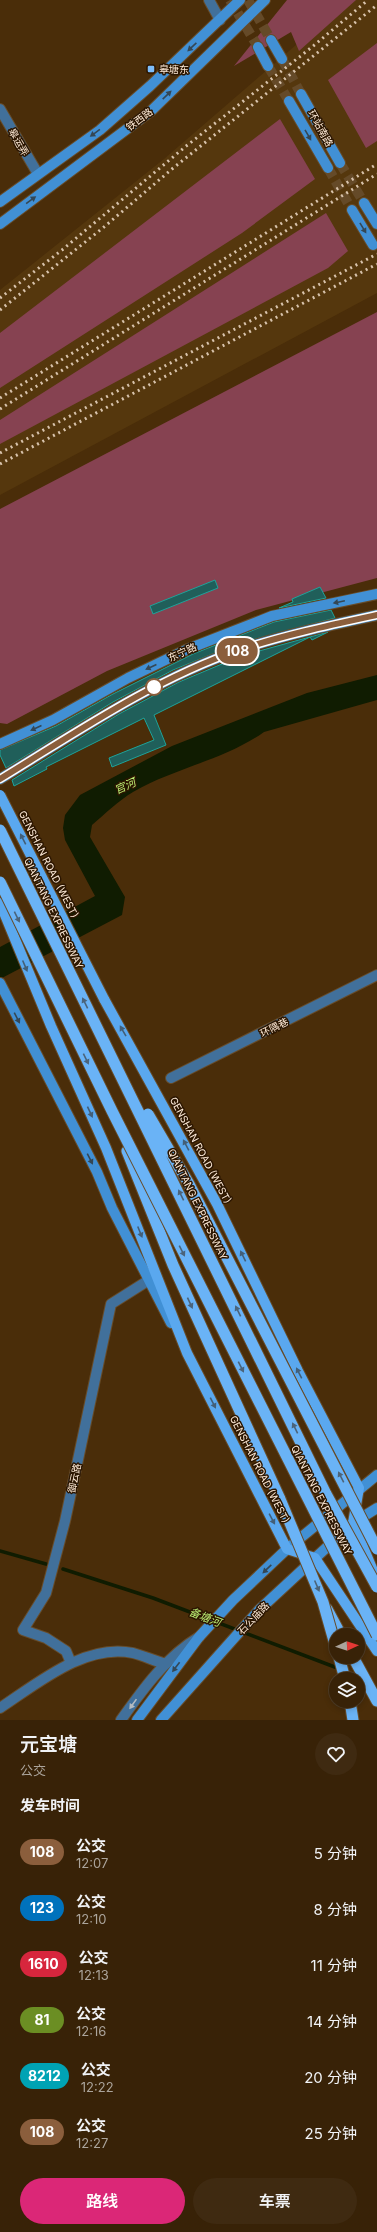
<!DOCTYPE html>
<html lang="zh">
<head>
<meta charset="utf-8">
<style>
	body { margin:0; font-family:Inter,"Noto Sans SC",sans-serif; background:#3f2a11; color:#f1f3f6; height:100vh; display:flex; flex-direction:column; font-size:15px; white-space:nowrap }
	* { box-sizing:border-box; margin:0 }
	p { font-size:13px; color:#aba49b }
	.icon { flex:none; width:22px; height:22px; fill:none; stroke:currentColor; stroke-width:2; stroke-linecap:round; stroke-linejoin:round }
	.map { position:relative; height:1720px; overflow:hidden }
	.drawer { display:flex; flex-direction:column; background:#382207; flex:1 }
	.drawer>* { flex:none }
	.badge { padding:0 8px; border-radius:13px; font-size:14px; line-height:26px }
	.needle { width:26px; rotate:87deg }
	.controls { position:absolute; left:329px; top:1628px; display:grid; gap:8px }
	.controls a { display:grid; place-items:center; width:36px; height:36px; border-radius:50%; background:#382207; box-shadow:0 2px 6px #0003,0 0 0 1px #523f28; font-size:20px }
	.map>.badge { position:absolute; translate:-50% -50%; box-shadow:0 0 0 2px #fff }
	h2 { padding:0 20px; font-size:15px; line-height:36px }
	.round { display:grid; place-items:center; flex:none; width:42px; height:42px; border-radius:21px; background:#3f2a11 }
	.overview { display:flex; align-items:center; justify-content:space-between; height:68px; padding:0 20px }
	h1 { font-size:19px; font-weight:600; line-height:30px }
	.action { display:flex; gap:8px; margin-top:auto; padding:8px 20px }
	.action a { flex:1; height:46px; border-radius:24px; background:#db2777; color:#fff; font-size:16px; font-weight:600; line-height:46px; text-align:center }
	.action a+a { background:#3f2a11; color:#f1f3f6 }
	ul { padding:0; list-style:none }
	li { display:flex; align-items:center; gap:12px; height:56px; padding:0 20px }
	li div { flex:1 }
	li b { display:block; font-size:15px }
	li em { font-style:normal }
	li .badge { min-width:44px; font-weight:700; text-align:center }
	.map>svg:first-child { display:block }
	.built { fill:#55370d }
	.green { fill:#864251 }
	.water { fill:#101c01 }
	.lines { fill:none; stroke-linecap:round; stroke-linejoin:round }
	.stream { stroke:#101c01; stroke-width:3.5 }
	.building { fill:#205f5a; stroke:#1ea39a }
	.secondary-tunnel { stroke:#654a28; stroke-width:10; stroke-dasharray:10 5; stroke-linecap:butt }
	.minor-casing { stroke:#674c2a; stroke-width:12 }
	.tertiary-casing { stroke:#674c2a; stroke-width:12 }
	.secondary-casing { stroke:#674c2a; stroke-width:12 }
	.primary-casing { stroke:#674c2a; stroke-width:12 }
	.trunk-casing { stroke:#674c2a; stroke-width:13 }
	.minor { stroke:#41709b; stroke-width:10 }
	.tertiary { stroke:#41709b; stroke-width:10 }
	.secondary { stroke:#4190d5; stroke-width:10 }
	.primary { stroke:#5aa8ef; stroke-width:10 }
	.trunk { stroke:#6ab3f6; stroke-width:11 }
	.rail { stroke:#d8c3ac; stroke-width:3; stroke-dasharray:2 4; stroke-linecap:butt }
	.primary-bridge-casing { stroke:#674c2a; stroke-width:12; stroke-linecap:butt }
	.trunk-bridge-casing { stroke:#674c2a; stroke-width:13; stroke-linecap:butt }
	.primary-bridge { stroke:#5aa8ef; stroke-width:10 }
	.trunk-bridge { stroke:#6ab3f6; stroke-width:11 }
	.oneway { fill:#344755 }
	.oneway2 { fill:#435f78 }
	.oneway3 { fill:#4b647b }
	.oneway4 { fill:#b3bac0 }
	.line-casing { stroke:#fff; stroke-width:9 }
	.line { stroke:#8b5e3c; stroke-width:6 }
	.poi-dot { fill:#7ebdf9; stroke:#2c1600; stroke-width:1.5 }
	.stop-dot { fill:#fff; stroke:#8b5e3c; stroke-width:2 }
	.labels { text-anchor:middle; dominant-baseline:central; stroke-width:3; stroke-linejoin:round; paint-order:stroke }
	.poi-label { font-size:10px; fill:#ffecd9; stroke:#2c1600; text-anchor:start }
	.street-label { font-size:10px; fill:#ffecd9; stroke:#2c1600 }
	.water-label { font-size:11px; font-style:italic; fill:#bbee73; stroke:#2c1600 }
</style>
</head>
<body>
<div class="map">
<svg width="377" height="1720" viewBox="0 0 377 1720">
	<rect width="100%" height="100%" fill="#4a2d09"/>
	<path class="built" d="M348 0H377V293L0 495V290L164 159Z"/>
	<path class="green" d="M287 0H356L299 51 291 32 234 66Z
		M377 43V141L366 148 328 80Z
		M280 119 315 179 242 233 0 388V333Z
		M326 213 348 251 328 268 0 444V420Z
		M377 312V578L256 610 107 671 7 724 0 723V509Z"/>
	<path class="water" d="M377 675V700L264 732C225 760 174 768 133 792 118 801 105 814 92 825L90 837 125 897 122 915 0 979V947L95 896 65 840 63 828 65 815 80 795 172 746 307 693Z"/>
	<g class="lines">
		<path class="stream" d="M0 1551 46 1564
			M63 1569 153 1598 340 1669"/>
	</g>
	<path class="building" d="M215 580 218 588 153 614 150 606Z
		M320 587 326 598 279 608 293 602 292 599Z
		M331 610 335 618 237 644 173 670 113 702 6 768 0 755V750L56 726 113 694 193 654 274 622Z
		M328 632 312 640 310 637 154 715 166 745 112 767 109 758 154 740 144 718 46 767 47 769 14 786 12 780 119 714 179 682 241 656Z"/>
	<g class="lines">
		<path class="secondary-tunnel" d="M230 0 258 47
			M248 0 271 40
			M282 59 301 94
			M268 66 289 101
			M340 163 364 203
			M328 168 352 210"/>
		<defs>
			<path id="minor" d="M0 109 38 174
				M171 1078 377 975
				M71 1663 66 1651 46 1638 23 1630 46 1593 65 1521 111 1304 149 1280
				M0 1708C38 1683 85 1643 133 1653 144 1656 155 1661 166 1664"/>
			<path id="tertiary" d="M209 0 220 20
				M121 1720C143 1689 166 1657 199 1637"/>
			<path id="secondary" d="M271 40 282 59
				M258 47 268 66
				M301 94 340 163
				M289 101 328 168
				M0 202 100 130 150 86 240 0
				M364 203 377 224
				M352 210 373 245
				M0 224 151 111 265 0
				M0 744 53 720 128 678 188 649 272 616 377 594
				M0 779C77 732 153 680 239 650 284 635 331 625 377 615
				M0 983 97 1172 112 1208 171 1323
				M137 1720 199 1637 233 1600 287 1549 377 1475
				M161 1720 259 1610 353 1523 377 1508"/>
			<path id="primary" d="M0 903 51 1026 106 1148 187 1353 287 1549 315 1558 377 1651
				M104 999 217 1204 298 1371 359 1488 353 1523 374 1573"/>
			<path id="trunk" d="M127 1151 173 1265 280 1499
				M327 1609 341 1635
				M339 1657 345 1679
				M353 1657 377 1701
				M350 1701 353 1720"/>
		</defs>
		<use href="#minor" class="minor-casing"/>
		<use href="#tertiary" class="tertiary-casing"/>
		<use href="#secondary" class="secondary-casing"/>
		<use href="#primary" class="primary-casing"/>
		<use href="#trunk" class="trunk-casing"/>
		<use href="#minor" class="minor"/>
		<use href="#tertiary" class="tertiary"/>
		<use href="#secondary" class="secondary"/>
		<use href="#primary" class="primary"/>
		<use href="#trunk" class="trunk"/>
		<path class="rail" d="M0 298 62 250 185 147 312 47 368 0
			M0 310 104 227 172 169 377 5
			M0 398 377 164
			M0 409 377 174
			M0 453 377 254
			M0 464 377 264"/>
		<defs>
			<path id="primary-bridge" d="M0 795 104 999"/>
			<path id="trunk-bridge" d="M0 830 326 1494 377 1587
				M0 882 112 1111 377 1635
				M148 1114 189 1184 377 1549
				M280 1499 323 1602 336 1648"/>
		</defs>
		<use href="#primary-bridge" class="primary-bridge-casing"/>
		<use href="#trunk-bridge" class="trunk-bridge-casing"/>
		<use href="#primary-bridge" class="primary-bridge"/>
		<use href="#trunk-bridge" class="trunk-bridge"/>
	</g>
	<defs><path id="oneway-solid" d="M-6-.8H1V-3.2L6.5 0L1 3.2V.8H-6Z"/></defs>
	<g class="oneway">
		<use href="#oneway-solid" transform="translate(192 47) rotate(137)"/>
		<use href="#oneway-solid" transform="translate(167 95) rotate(-44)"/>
		<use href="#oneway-solid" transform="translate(95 133) rotate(144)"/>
		<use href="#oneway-solid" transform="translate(308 135) rotate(60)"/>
		<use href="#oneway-solid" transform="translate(31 200) rotate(-36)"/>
		<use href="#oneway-solid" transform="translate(363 228) rotate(59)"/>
		<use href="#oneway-solid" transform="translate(339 602) rotate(168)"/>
		<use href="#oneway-solid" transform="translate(151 667) rotate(155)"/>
		<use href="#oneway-solid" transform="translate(36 728) rotate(156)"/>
		<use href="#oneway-solid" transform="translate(17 1018) rotate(63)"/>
		<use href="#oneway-solid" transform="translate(90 1159) rotate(63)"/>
		<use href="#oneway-solid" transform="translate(267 1569) rotate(136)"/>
		<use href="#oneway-solid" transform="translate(176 1667) rotate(127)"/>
	</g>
	<g class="oneway2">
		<use href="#oneway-solid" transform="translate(23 839) rotate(-117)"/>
		<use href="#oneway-solid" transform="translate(25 966) rotate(67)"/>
		<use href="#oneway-solid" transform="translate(123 1031) rotate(-120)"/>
		<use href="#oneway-solid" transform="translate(90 1112) rotate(65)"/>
		<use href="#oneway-solid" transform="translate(186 1145) rotate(-118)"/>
		<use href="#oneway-solid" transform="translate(140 1232) rotate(68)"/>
		<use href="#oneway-solid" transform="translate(243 1256) rotate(-116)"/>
		<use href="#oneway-solid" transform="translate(299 1373) rotate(-117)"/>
		<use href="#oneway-solid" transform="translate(213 1403) rotate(63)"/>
		<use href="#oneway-solid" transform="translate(272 1519) rotate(62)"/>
	</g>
	<g class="oneway3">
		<use href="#oneway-solid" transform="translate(17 917) rotate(64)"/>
		<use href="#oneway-solid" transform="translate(85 1003) rotate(-116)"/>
		<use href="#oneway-solid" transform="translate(86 1059) rotate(64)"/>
		<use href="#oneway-solid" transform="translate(181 1195) rotate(-116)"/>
		<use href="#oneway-solid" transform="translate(182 1251) rotate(63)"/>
		<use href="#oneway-solid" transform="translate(190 1303) rotate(65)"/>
		<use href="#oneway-solid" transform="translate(238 1311) rotate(-116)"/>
		<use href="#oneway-solid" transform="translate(241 1367) rotate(63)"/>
		<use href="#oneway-solid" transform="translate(295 1428) rotate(-116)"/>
		<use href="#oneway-solid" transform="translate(341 1477) rotate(-117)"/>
		<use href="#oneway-solid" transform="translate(317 1586) rotate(67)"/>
	</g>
	<use class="oneway4" href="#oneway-solid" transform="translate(133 1704) rotate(125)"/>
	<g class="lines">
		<defs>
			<path id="line" d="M0 779C77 732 153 680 239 650 284 635 331 625 377 615"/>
		</defs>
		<use href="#line" class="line-casing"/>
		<use href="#line" class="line"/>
	</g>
	<rect class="poi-dot" x="147" y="65" width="8" height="8" rx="2"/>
	<circle class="stop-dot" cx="154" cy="687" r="8"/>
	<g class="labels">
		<g class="poi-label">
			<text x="159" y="69">皋塘东</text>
		</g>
		<g class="street-label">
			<text transform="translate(139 119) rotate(-37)">铁西路</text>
			<text transform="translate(321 128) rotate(61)">环站南路</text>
			<text transform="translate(19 142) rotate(60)">皋运弄</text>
			<text transform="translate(182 652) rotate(-24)">东宁路</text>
			<text transform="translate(49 864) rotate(63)">GENSHAN ROAD (WEST)</text>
			<text transform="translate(54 913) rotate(64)">QIANTANG EXPRESSWAY</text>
			<text transform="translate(274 1027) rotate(-26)">环隅巷</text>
			<text transform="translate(201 1150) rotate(62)">GENSHAN ROAD (WEST)</text>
			<text transform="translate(198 1204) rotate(64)">QIANTANG EXPRESSWAY</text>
			<text transform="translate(260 1469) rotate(63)">GENSHAN ROAD (WEST)</text>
			<text transform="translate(74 1478) rotate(-78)">御云路</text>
			<text transform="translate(322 1500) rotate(63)">QIANTANG EXPRESSWAY</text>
			<text transform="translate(253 1618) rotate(-46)">石公庙路</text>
		</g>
		<g class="water-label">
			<text transform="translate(125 786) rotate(-25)">官河</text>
			<text transform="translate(205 1617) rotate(21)">备塘河</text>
		</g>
	</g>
</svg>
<div class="controls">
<a><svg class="needle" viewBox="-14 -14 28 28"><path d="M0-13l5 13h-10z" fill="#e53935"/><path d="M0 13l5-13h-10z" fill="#aba49b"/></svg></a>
<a><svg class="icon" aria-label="layers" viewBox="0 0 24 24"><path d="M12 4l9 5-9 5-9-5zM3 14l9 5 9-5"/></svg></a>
</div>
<b class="badge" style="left:237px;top:651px;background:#8b5e3c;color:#fff">108</b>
</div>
<section class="drawer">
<div class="overview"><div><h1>元宝塘</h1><p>公交</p></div><a class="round"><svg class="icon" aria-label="heart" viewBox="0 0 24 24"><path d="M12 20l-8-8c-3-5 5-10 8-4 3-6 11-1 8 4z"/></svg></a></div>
<h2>发车时间</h2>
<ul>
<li><span class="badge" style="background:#8b5e3c;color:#fff">108</span><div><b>公交</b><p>12:07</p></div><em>5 分钟</em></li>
<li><span class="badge" style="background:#0072bc;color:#fff">123</span><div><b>公交</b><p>12:10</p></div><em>8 分钟</em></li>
<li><span class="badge" style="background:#d7263d;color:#fff">1610</span><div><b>公交</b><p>12:13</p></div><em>11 分钟</em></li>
<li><span class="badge" style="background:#6b8e23;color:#fff">81</span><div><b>公交</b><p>12:16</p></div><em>14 分钟</em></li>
<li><span class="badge" style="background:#00a3b4;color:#fff">8212</span><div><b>公交</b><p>12:22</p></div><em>20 分钟</em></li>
<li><span class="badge" style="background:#8b5e3c;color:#fff">108</span><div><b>公交</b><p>12:27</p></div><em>25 分钟</em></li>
</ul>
<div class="action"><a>路线</a><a>车票</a></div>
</section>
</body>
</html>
